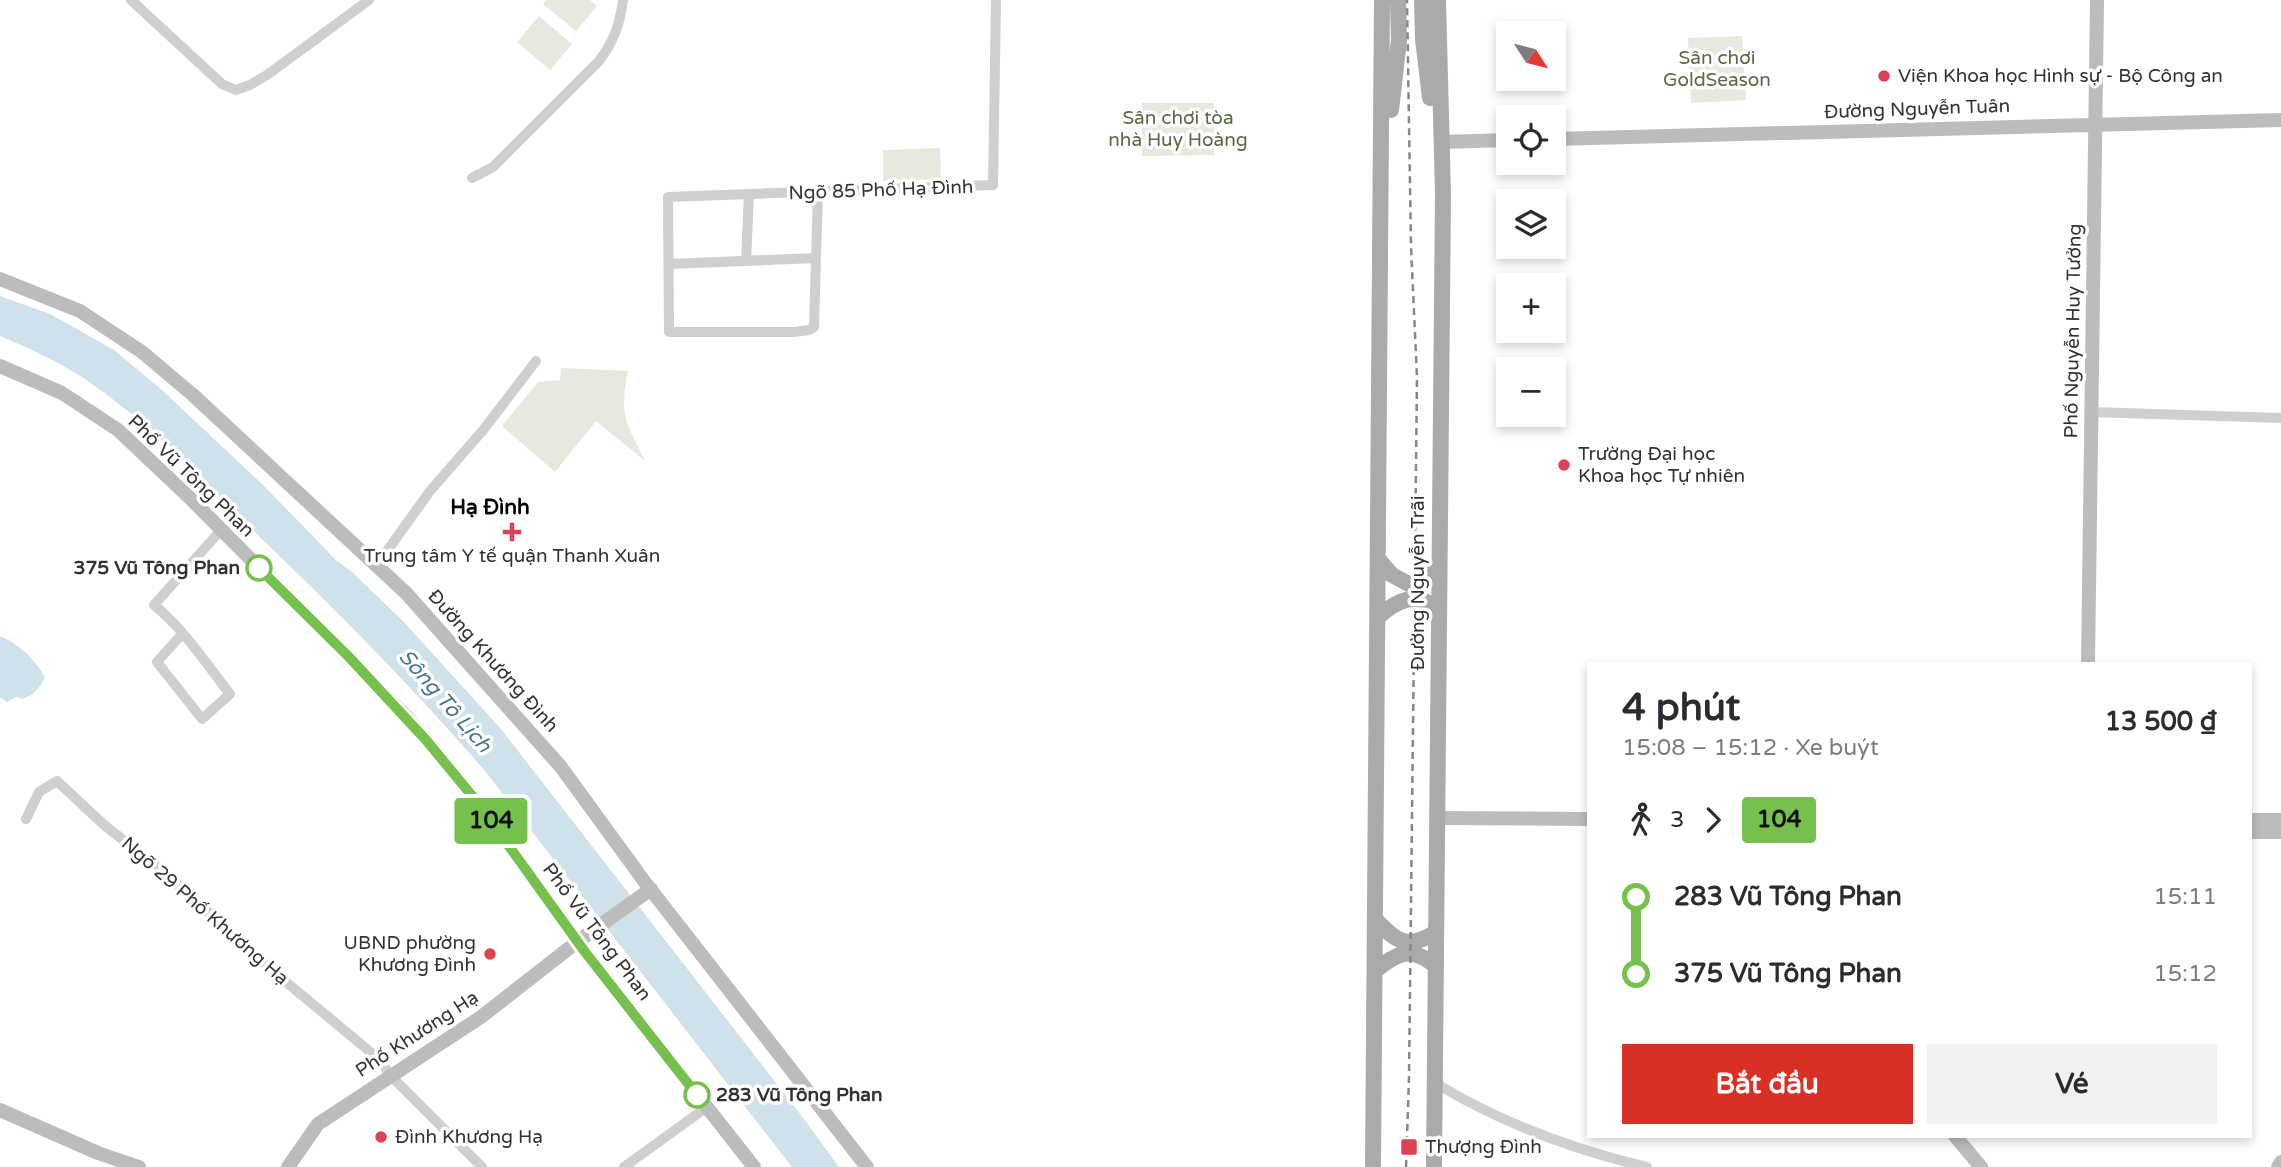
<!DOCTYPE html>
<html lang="vi">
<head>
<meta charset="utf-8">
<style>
	body { margin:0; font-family:"Varela Round",sans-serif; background:#f2f2f3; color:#2b2b33; height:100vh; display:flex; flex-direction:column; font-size:26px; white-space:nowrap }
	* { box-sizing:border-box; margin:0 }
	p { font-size:23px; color:#7c7c81 }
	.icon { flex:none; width:38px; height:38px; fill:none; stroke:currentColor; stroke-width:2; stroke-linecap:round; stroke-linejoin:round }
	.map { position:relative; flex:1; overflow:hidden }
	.details { position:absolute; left:1587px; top:662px; width:665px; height:476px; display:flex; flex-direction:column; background:#fff; border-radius:0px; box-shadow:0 4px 10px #0003 }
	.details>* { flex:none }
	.badge { padding:0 14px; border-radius:5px; font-size:24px; line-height:46px }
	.needle { width:46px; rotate:126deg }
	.buttons { position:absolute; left:1496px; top:21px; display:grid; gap:14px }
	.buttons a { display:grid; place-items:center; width:70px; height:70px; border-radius:0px; background:#fff; box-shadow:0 4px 10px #0003; font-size:35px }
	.map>.badge { position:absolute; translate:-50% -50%; box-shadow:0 0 0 4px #fff }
	.legs { display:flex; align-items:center; gap:10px; height:77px; padding:0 35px; font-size:23px }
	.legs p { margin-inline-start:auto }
	.head { display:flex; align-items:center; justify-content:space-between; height:119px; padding:0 35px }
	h1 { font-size:38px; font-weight:700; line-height:52px }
	.button { display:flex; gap:14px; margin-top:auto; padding:14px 35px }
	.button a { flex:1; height:80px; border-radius:0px; background:#d93025; color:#fff; font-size:28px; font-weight:700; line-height:80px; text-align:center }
	.button a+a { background:#f2f2f3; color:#2b2b33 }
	ul { padding:0 35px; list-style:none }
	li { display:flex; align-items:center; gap:24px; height:77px; font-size:26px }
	li i { display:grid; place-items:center; width:10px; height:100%; margin:0 9px; background:currentColor }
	li i::after { content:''; width:18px; height:18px; margin:-9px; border:5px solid; border-radius:50%; background:#fff }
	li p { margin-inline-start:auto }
	li:first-child i { background:linear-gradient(#0000 50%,currentColor 0) }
	li:last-child i { background:linear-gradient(currentColor 50%,#0000 0) }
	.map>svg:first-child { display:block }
	.green { fill:#e5eade }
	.water { fill:#cfe1eb }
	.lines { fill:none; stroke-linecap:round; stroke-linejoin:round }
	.street { stroke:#cfcfcf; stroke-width:10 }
	.secondary { stroke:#bcbcbc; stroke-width:14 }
	.primary { stroke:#aaa; stroke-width:16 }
	.rail { stroke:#878787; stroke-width:2.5; stroke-dasharray:7 5; stroke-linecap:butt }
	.line-1-casing { stroke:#fff; stroke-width:16 }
	.line-1 { stroke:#76c04d; stroke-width:10 }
	.poi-dot { fill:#da4353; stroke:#fff; stroke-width:2.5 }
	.stop-1-dot { fill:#fff; stroke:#76c04d; stroke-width:3.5 }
	.labels { text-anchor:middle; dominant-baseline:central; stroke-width:7; stroke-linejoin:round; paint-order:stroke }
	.park-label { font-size:19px; fill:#576b41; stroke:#fff }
	.poi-label { font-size:19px; fill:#323232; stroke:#fff; text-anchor:start }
	.street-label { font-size:19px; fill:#323232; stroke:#fff }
	.stop-label { font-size:19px; font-weight:bold; fill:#323232; stroke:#fff; text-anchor:end }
	.neighbourhood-label { font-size:21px; font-weight:bold; fill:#000; stroke:#fff }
	.water-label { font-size:21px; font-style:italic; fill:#447590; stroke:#fff }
</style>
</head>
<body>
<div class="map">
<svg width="2281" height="1167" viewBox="0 0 2281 1167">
	<rect width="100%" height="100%" fill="#fff"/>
	<path class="green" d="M546 0H590L597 6 576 31 543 4Z
		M539 16 572 44 550 70 517 42Z
		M1742 36 1746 100 1691 103 1688 38Z
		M1142 103H1214V155L1142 156Z
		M940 148 941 179 883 181V150Z
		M561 368 628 371C619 416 626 422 645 461L596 421 555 472 502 426 538 382 560 380Z"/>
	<path class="water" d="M0 296 50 314 114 350 162 390 264 486 337 561 352 572 403 621 501 729 801 1115 839 1167H792L485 771C417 692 344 618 269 546 212 489 156 428 89 382 62 363 31 349 0 336Z
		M0 636C19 644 35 659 45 677 40 687 34 696 22 699L16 697 7 702 0 697Z"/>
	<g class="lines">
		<path class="street" d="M131 0 222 84 236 90 250 85 267 75 369 0
			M472 178 493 167 599 61C614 41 620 24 623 0
			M818 191 814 327 809 330 794 332H669L668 197 993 185 996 0
			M746 261 749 195
			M669 264 816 258
			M2091 412 2281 418
			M377 565 430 491 484 429 536 361
			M182 634 157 662 202 719 230 694C207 665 184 629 154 605L221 530
			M26 819 39 792 57 781 103 824 170 877 274 972 380 1060 390 1075 482 1167
			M1435 1083C1500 1122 1574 1150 1647 1167
			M624 1167 707 1107"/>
		<path class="secondary" d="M1554 139 2281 120
			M1441 142 1508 140
			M0 279 80 311 142 352 193 395 406 593 561 767 644 881 867 1167
			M0 366 62 393 118 430 192 500 407 717 478 803 585 952 754 1167
			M2088 663 2097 0
			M1437 818 1589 819
			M2250 820H2281
			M2250 832H2281
			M0 1110 98 1153 139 1167
			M1955 1136 1981 1167
			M288 1167 318 1124 481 1017 577 942 651 889
			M2278 1167 2281 1162"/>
		<path class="primary" d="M1422 0 1423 39 1430 98
			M1391 110 1399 40 1398 0
			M1378 559 1392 575 1409 584 1426 580 1439 565
			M1378 617C1397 600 1417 590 1439 610
			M1375 919C1396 942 1408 950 1436 932
			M1375 971C1398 952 1411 946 1436 966
			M1373 1167 1382 0
			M1434 1167 1443 194 1438 0"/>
		<path class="rail" d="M1406 1167 1409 1078 1417 378 1411 246 1407 0"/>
	</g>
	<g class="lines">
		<defs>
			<path id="line-1" d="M259 568 349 657 426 740 478 803 585 952 697 1095"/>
		</defs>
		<use href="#line-1" class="line-1-casing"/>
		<use href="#line-1" class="line-1"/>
	</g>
	<g class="poi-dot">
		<circle cx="1884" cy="76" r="7"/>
		<circle cx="1564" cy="465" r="7"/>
		<path d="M508.5 521.5h7v7h7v7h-7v7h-7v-7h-7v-7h7z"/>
		<circle cx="490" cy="954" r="7"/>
		<circle cx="381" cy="1137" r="7"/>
		<rect x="1400" y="1138" width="18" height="18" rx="3.5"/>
	</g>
	<g class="stop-1-dot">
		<circle cx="259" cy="568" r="12"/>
		<circle cx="697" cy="1095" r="12"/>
	</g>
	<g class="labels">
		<g class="park-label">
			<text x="1717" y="58">Sân chơi<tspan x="1717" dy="22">GoldSeason</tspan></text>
			<text x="1178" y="118">Sân chơi tòa<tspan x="1178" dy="22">nhà Huy Hoàng</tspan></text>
		</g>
		<g class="poi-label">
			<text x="1898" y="76">Viện Khoa học Hình sự - Bộ Công an</text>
			<text x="1578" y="454">Trường Đại học<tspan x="1578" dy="22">Khoa học Tự nhiên</tspan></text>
			<text x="512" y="556" text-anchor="middle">Trung tâm Y tế quận Thanh Xuân</text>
			<text x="476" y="943" text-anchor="end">UBND phường<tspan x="476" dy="22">Khương Đình</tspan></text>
			<text x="395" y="1137">Đình Khương Hạ</text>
			<text x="1425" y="1147">Thượng Đình</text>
		</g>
		<g class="street-label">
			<text transform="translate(1917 109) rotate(-2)">Đường Nguyễn Tuân</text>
			<text transform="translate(881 190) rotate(-2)">Ngõ 85 Phố Hạ Đình</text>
			<text transform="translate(2073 331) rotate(-89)">Phố Nguyễn Huy Tưởng</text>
			<text transform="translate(191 476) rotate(44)">Phố Vũ Tông Phan</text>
			<text transform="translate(1418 583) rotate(-90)">Đường Nguyễn Trãi</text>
			<text transform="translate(493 661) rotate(48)">Đường Khương Đình</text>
			<text transform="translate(205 911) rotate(41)">Ngõ 29 Phố Khương Hạ</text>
			<text transform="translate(597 932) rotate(53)">Phố Vũ Tông Phan</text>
			<text transform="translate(417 1034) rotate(-33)">Phố Khương Hạ</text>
		</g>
		<g class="stop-label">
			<text x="240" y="568">375 Vũ Tông Phan</text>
			<text x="716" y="1095" text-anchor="start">283 Vũ Tông Phan</text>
		</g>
		<g class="neighbourhood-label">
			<text x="490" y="507">Hạ Đình</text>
		</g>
		<g class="water-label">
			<text transform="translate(445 701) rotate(49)">Sông Tô Lịch</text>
		</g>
	</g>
</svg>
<div class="buttons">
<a><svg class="needle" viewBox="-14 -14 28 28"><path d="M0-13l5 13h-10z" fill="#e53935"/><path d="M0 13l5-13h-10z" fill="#7c7c81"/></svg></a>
<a><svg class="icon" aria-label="locate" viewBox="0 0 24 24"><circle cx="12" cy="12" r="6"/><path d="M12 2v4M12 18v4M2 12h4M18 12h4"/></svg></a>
<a><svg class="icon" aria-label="layers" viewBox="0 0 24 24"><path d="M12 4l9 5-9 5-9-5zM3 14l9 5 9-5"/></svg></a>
<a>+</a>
<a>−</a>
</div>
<b class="badge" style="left:491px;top:821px;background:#76c04d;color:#111">104</b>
<section class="details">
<div class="head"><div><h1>4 phút</h1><p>15:08 – 15:12 · Xe buýt</p></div><b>13 500 ₫</b></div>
<div class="legs"><svg class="icon" aria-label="walk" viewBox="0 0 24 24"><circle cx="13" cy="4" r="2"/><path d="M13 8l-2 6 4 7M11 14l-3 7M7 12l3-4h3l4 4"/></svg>3<svg class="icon" aria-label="forward" viewBox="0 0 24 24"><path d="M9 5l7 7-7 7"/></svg><b class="badge" style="background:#76c04d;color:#111">104</b></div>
<ul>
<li><i style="color:#76c04d"></i><b>283 Vũ Tông Phan</b><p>15:11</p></li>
<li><i style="color:#76c04d"></i><b>375 Vũ Tông Phan</b><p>15:12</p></li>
</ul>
<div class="button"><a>Bắt đầu</a><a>Vé</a></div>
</section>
</div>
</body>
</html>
